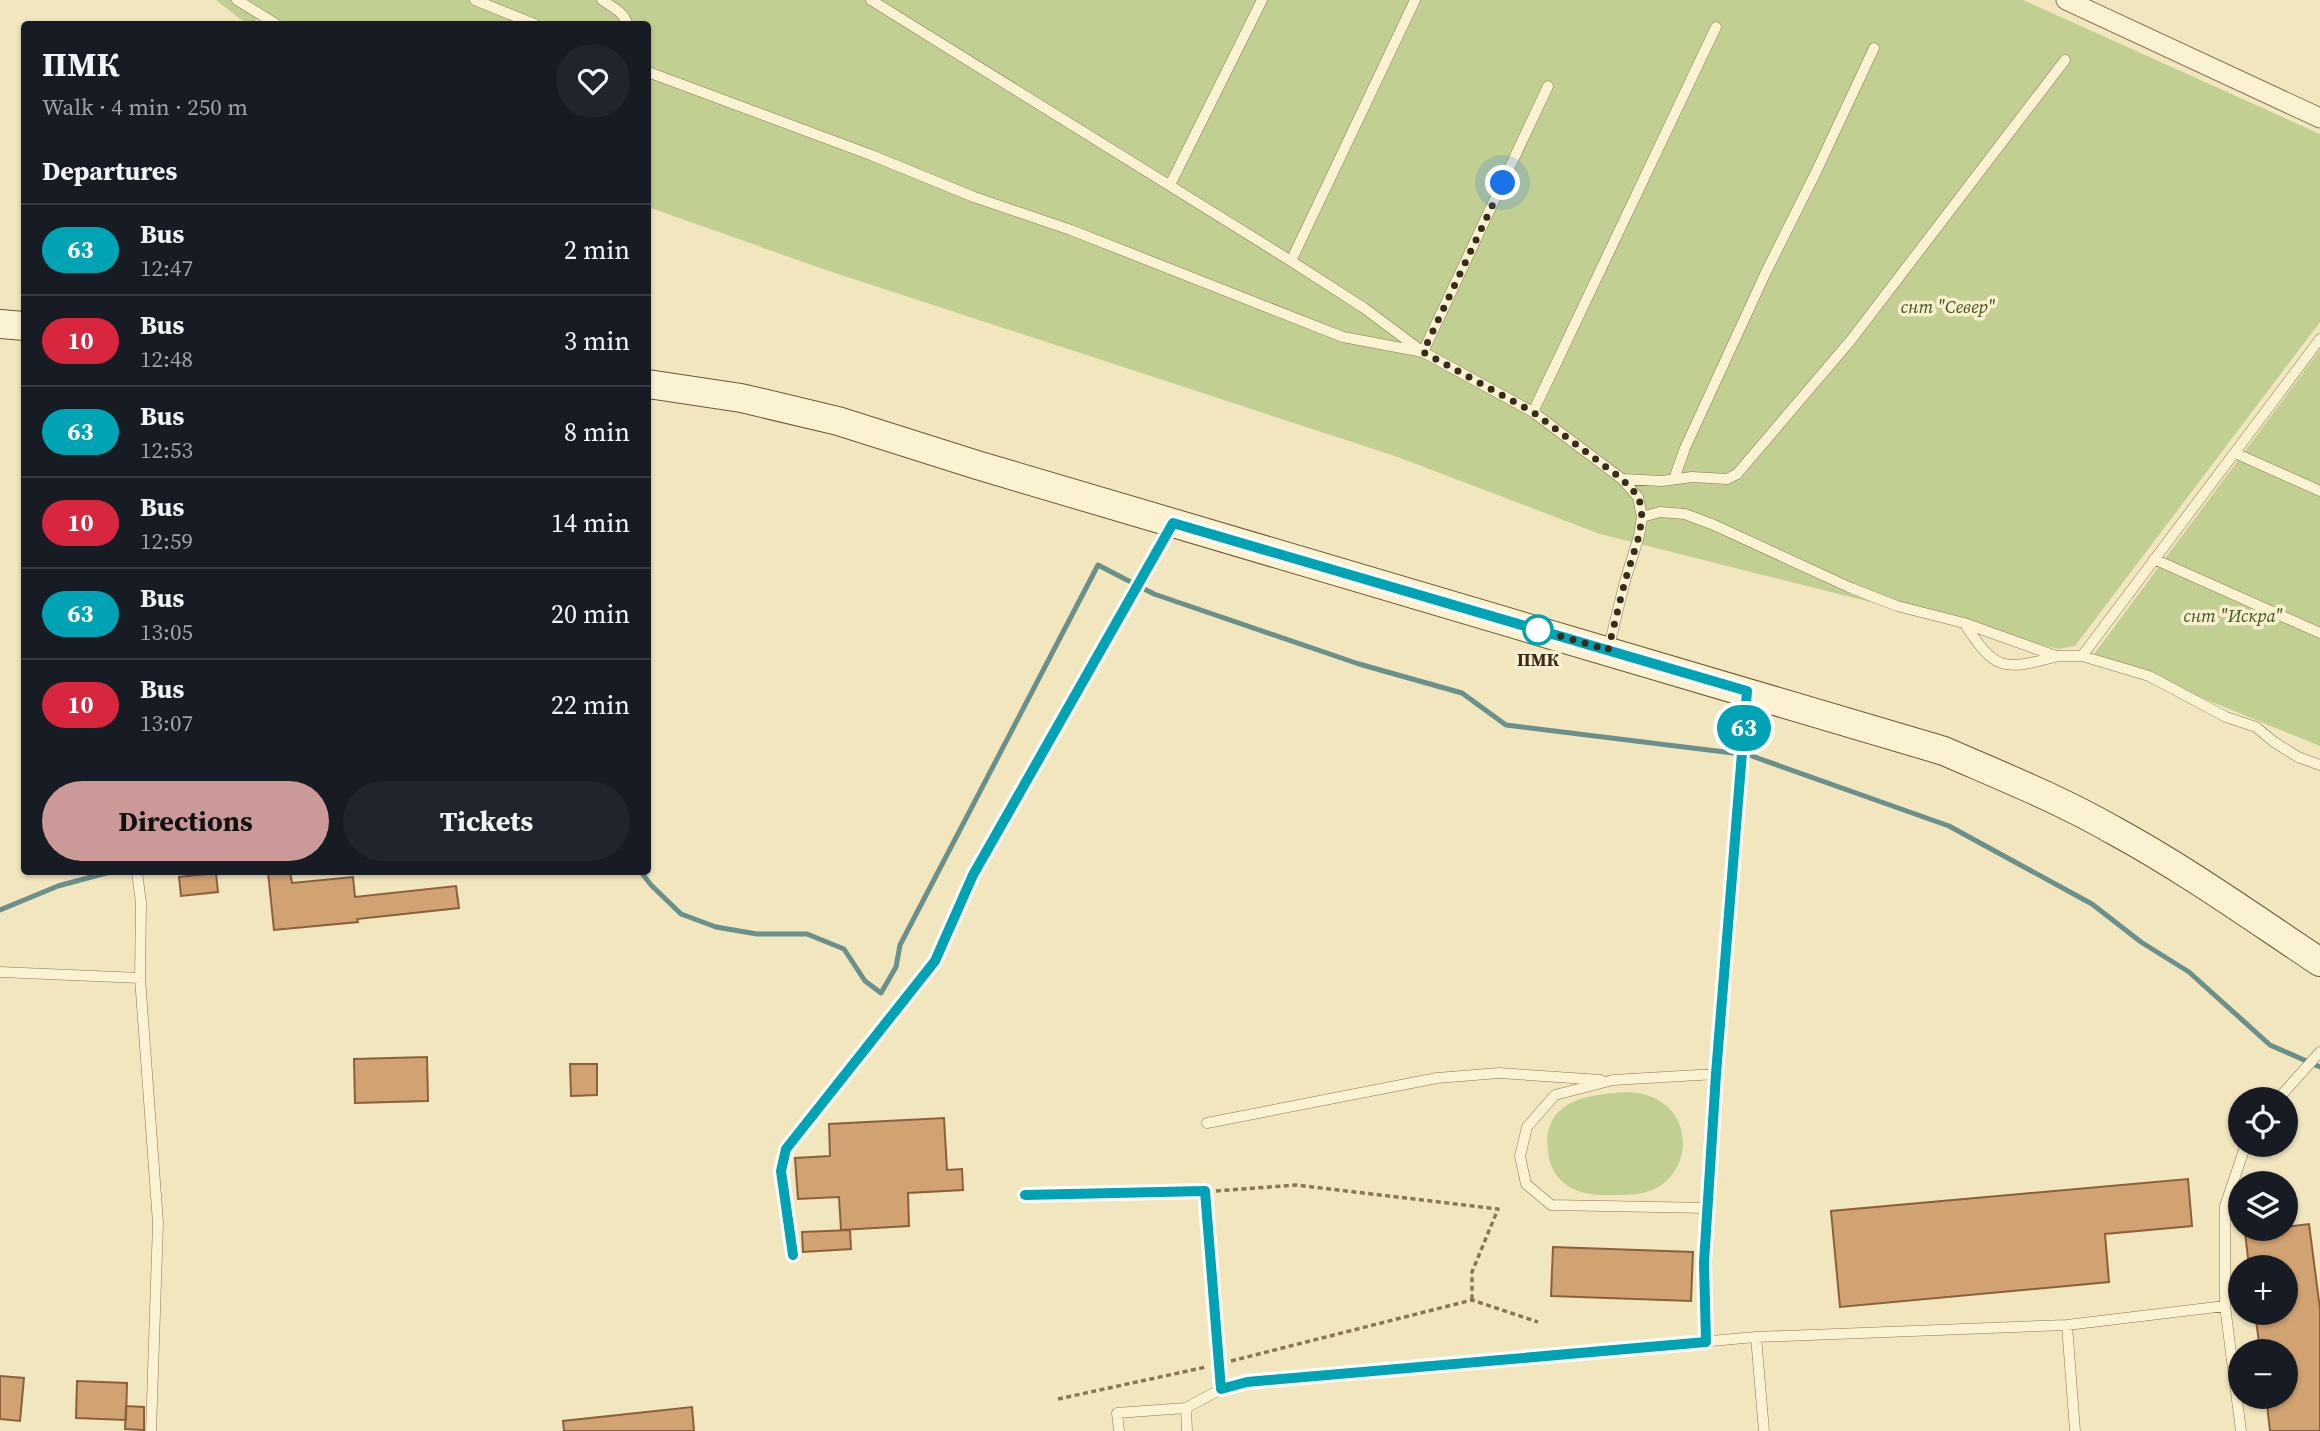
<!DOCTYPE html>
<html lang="en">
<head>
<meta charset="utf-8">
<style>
	body { margin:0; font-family:"Source Serif 4",serif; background:#20242c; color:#f1f3f6; height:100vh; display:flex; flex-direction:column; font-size:26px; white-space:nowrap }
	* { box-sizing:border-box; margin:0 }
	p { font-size:23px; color:#9ea1a6 }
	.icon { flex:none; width:38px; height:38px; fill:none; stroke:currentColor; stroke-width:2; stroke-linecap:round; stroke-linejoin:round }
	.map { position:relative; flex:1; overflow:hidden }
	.side { position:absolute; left:21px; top:21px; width:630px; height:854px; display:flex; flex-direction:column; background:#171b24; border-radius:7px; box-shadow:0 2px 5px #0004 }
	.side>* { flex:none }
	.badge { padding:0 14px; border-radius:23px; font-size:24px; line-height:46px }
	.buttons { position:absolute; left:2228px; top:1087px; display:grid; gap:14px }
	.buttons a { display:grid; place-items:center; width:70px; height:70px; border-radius:50%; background:#171b24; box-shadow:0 2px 5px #0004; font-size:35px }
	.you { position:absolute; width:35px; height:35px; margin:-18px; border:5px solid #fff; border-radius:50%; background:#1a73e8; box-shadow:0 0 0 10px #1a73e833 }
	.map>.badge { position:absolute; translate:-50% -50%; box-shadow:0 0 0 4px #fff }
	h2 { padding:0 21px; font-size:26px; line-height:63px }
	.round { display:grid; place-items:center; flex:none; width:74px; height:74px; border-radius:37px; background:#20242c }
	.summary { display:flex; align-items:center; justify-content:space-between; height:119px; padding:0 21px }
	h1 { font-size:33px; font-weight:700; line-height:52px }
	.button { display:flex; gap:14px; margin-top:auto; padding:14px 21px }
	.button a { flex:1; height:80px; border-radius:42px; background:#cb9997; color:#111; font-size:28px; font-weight:700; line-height:80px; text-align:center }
	.button a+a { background:#20242c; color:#f1f3f6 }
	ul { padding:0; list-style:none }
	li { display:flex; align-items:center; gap:21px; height:91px; padding:0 21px; border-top:2px solid #363941 }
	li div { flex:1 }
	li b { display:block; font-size:26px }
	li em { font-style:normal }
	li .badge { min-width:77px; font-weight:700; text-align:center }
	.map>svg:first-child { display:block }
	.green { fill:#c2cf92 }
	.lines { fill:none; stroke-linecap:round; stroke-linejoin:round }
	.stream { stroke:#69908a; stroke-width:5 }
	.building { fill:#d1a272; stroke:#8b613a; stroke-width:2 }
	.lane-casing { stroke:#8a7656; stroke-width:11 }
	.street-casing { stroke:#8a7656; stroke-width:21 }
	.secondary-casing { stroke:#6c5739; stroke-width:30 }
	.path { stroke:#8a7656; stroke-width:3.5; stroke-dasharray:5 3.5; stroke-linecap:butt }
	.lane { stroke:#fbf2d2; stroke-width:10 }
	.street { stroke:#fbf2d2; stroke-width:19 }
	.secondary { stroke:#fbf2d2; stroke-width:28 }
	.line-casing { stroke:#fff; stroke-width:16 }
	.line { stroke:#00a3b4; stroke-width:10 }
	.walk { stroke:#392c1b; stroke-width:7; stroke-dasharray:0 12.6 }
	.stop-dot { fill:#fff; stroke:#00a3b4; stroke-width:3.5 }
	.labels { text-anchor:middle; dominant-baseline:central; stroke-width:7; stroke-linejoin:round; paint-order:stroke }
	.park-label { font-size:18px; font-style:italic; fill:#445621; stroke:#f8efcf }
	.stop-label { font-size:18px; font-weight:bold; fill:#392c1b; stroke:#f8efcf }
</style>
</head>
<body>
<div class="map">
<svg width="2320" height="1431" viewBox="0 0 2320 1431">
	<rect width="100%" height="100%" fill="#f1e6be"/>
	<path class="green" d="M216 0H2023L2320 134V322L2075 646 2058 649 1600 534 1395 456 823 269 648 207V24H268L258 18 253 24H247Z
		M2320 350V746L2094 654Z
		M1630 1092C1651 1094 1669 1102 1678 1121 1691 1148 1677 1182 1649 1191 1639 1195 1627 1195 1617 1195 1585 1197 1553 1190 1548 1152 1541 1098 1592 1094 1630 1092Z"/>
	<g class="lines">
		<path class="stream" d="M641 872 651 885 681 914 716 927 757 934H807L844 949 865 981 881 993 896 967 900 945 1098 565 1154 594 1359 664 1462 693 1506 725 1749 755 1949 826 2092 904 2141 942 2189 972 2270 1045 2320 1067
			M0 910 58 886 110 872"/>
	</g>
	<path class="building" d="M268 872H290L292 883 353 877 355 897 456 886 459 908 357 919 358 922 274 930Z
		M216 873 218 892 181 896 179 877Z
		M427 1057 428 1101 355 1103 354 1059Z
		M570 1064H597V1095L571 1096Z
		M944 1118 947 1170 962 1169 963 1190 908 1193 909 1226 841 1230 839 1197 798 1199 795 1158 830 1156 829 1124Z
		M2188 1179 2192 1226 2105 1234 2109 1282 1840 1307 1831 1211Z
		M2309 1224 2320 1309V1431H2270L2266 1396H2286V1351H2260L2255 1312H2286V1267H2249L2245 1232Z
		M850 1230 851 1249 803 1252 802 1232Z
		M1553 1247 1693 1252 1691 1301 1551 1296Z
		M0 1376 24 1378 20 1421 0 1419Z
		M77 1381 127 1383 126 1420 76 1418Z
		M126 1406 144 1407V1430L125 1429Z
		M692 1407 694 1431H564L563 1421Z"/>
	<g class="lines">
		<defs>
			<path id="lane" d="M237 0 276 24
				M475 0 534 24
				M602 0C612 7 624 12 627 24
				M871 0 1291 261 1364 308 1423 352 1533 412 1622 479 1638 497 1642 517 1639 536 1625 581 1608 650
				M648 72 871 155 974 197 1071 230 1343 337 1423 352 1548 86
				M1170 185 1262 0
				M1291 261 1415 0
				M1533 412 1716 27
				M2235 453 2320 491
				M1622 479 1662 481 1692 477 1727 479 1737 474 1851 340 2065 60
				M1674 479 1685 448 1766 272 1816 172 1874 48
				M1642 517 1660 512 1685 514 1714 525 1851 588 1897 606 1964 623 2056 656H2082L2149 676 2226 717 2256 727 2274 742 2298 757 2320 765
				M2154 559 2320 633
				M1964 623C1995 670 2001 671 2055 657
				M2082 656 2320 339
				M137 872 141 903 140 978 158 1223 151 1431
				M0 972 140 978
				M1716 1074 1613 1080 1555 1095 1527 1127 1520 1156 1526 1184 1551 1205 1708 1208 1716 1074 1747 694
				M2278 1099 2320 1052
				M1207 1123 1437 1078 1499 1073 1601 1080
				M1025 1195 1204 1191 1221 1389
				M793 1255 781 1171 786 1149 935 961 973 875 1172 526
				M2225 1306 2241 1431
				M2067 1325 2075 1431
				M1756 1337 1764 1431
				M1706 1342 1704 1263 1708 1208
				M1186 1408 1187 1431
				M1119 1431 1117 1413 1186 1408 1221 1389 1247 1382 1756 1337 2067 1325 2225 1306V1206L2246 1144"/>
			<path id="street" d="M2066 0 2320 118"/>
			<path id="secondary" d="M0 324 24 326
				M648 384 741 398 838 421 977 465 1944 751C2001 776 2059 799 2113 830 2185 869 2252 917 2320 962"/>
		</defs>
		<use href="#lane" class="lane-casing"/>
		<use href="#street" class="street-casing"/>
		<use href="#secondary" class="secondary-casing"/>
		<path class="path" d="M1216 1191 1296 1185 1498 1209 1472 1272V1300
			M1231 1361 1472 1300 1538 1322
			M1058 1399 1206 1367"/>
		<use href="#lane" class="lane"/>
		<use href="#street" class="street"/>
		<use href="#secondary" class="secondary"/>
	</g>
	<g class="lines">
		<defs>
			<path id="line" d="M793 1255 781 1171 786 1149 935 961 973 875 1173 523 1747 691 1716 1074 1704 1263 1706 1342 1247 1382 1221 1389 1205 1191 1025 1195"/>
		</defs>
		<use href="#line" class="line-casing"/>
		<use href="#line" class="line"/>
		<path class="walk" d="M1503 183 1423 352 1533 412 1622 479 1639 497 1642 517 1639 536 1625 581 1608 650 1532 628 1538 630"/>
	</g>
	<circle class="stop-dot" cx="1538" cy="630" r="14"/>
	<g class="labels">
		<g class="park-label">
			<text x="1948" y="306">снт "Север"</text>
			<text x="2233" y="615">снт "Искра"</text>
		</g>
		<g class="stop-label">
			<text x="1538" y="659">ПМК</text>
		</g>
	</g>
</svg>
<div class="buttons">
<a><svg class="icon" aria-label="locate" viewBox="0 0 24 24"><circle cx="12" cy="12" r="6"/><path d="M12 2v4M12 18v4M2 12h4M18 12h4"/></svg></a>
<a><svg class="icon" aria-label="layers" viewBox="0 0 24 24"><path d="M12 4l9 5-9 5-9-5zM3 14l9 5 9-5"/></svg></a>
<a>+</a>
<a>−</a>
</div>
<div class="you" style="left:1503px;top:183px"></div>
<b class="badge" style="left:1744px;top:728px;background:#00a3b4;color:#fff">63</b>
<section class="side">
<div class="summary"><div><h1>ПМК</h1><p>Walk · 4 min · 250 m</p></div><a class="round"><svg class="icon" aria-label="heart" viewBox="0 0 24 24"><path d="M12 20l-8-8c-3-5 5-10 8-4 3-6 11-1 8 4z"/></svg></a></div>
<h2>Departures</h2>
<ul>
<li><span class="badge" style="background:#00a3b4;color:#fff">63</span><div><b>Bus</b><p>12:47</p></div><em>2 min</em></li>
<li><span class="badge" style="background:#d7263d;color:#fff">10</span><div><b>Bus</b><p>12:48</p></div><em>3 min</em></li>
<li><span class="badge" style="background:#00a3b4;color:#fff">63</span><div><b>Bus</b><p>12:53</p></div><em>8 min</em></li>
<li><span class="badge" style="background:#d7263d;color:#fff">10</span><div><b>Bus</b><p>12:59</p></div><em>14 min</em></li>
<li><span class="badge" style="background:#00a3b4;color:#fff">63</span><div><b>Bus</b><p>13:05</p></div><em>20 min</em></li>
<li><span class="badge" style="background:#d7263d;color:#fff">10</span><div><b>Bus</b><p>13:07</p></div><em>22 min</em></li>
</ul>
<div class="button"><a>Directions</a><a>Tickets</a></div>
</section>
</div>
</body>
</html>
